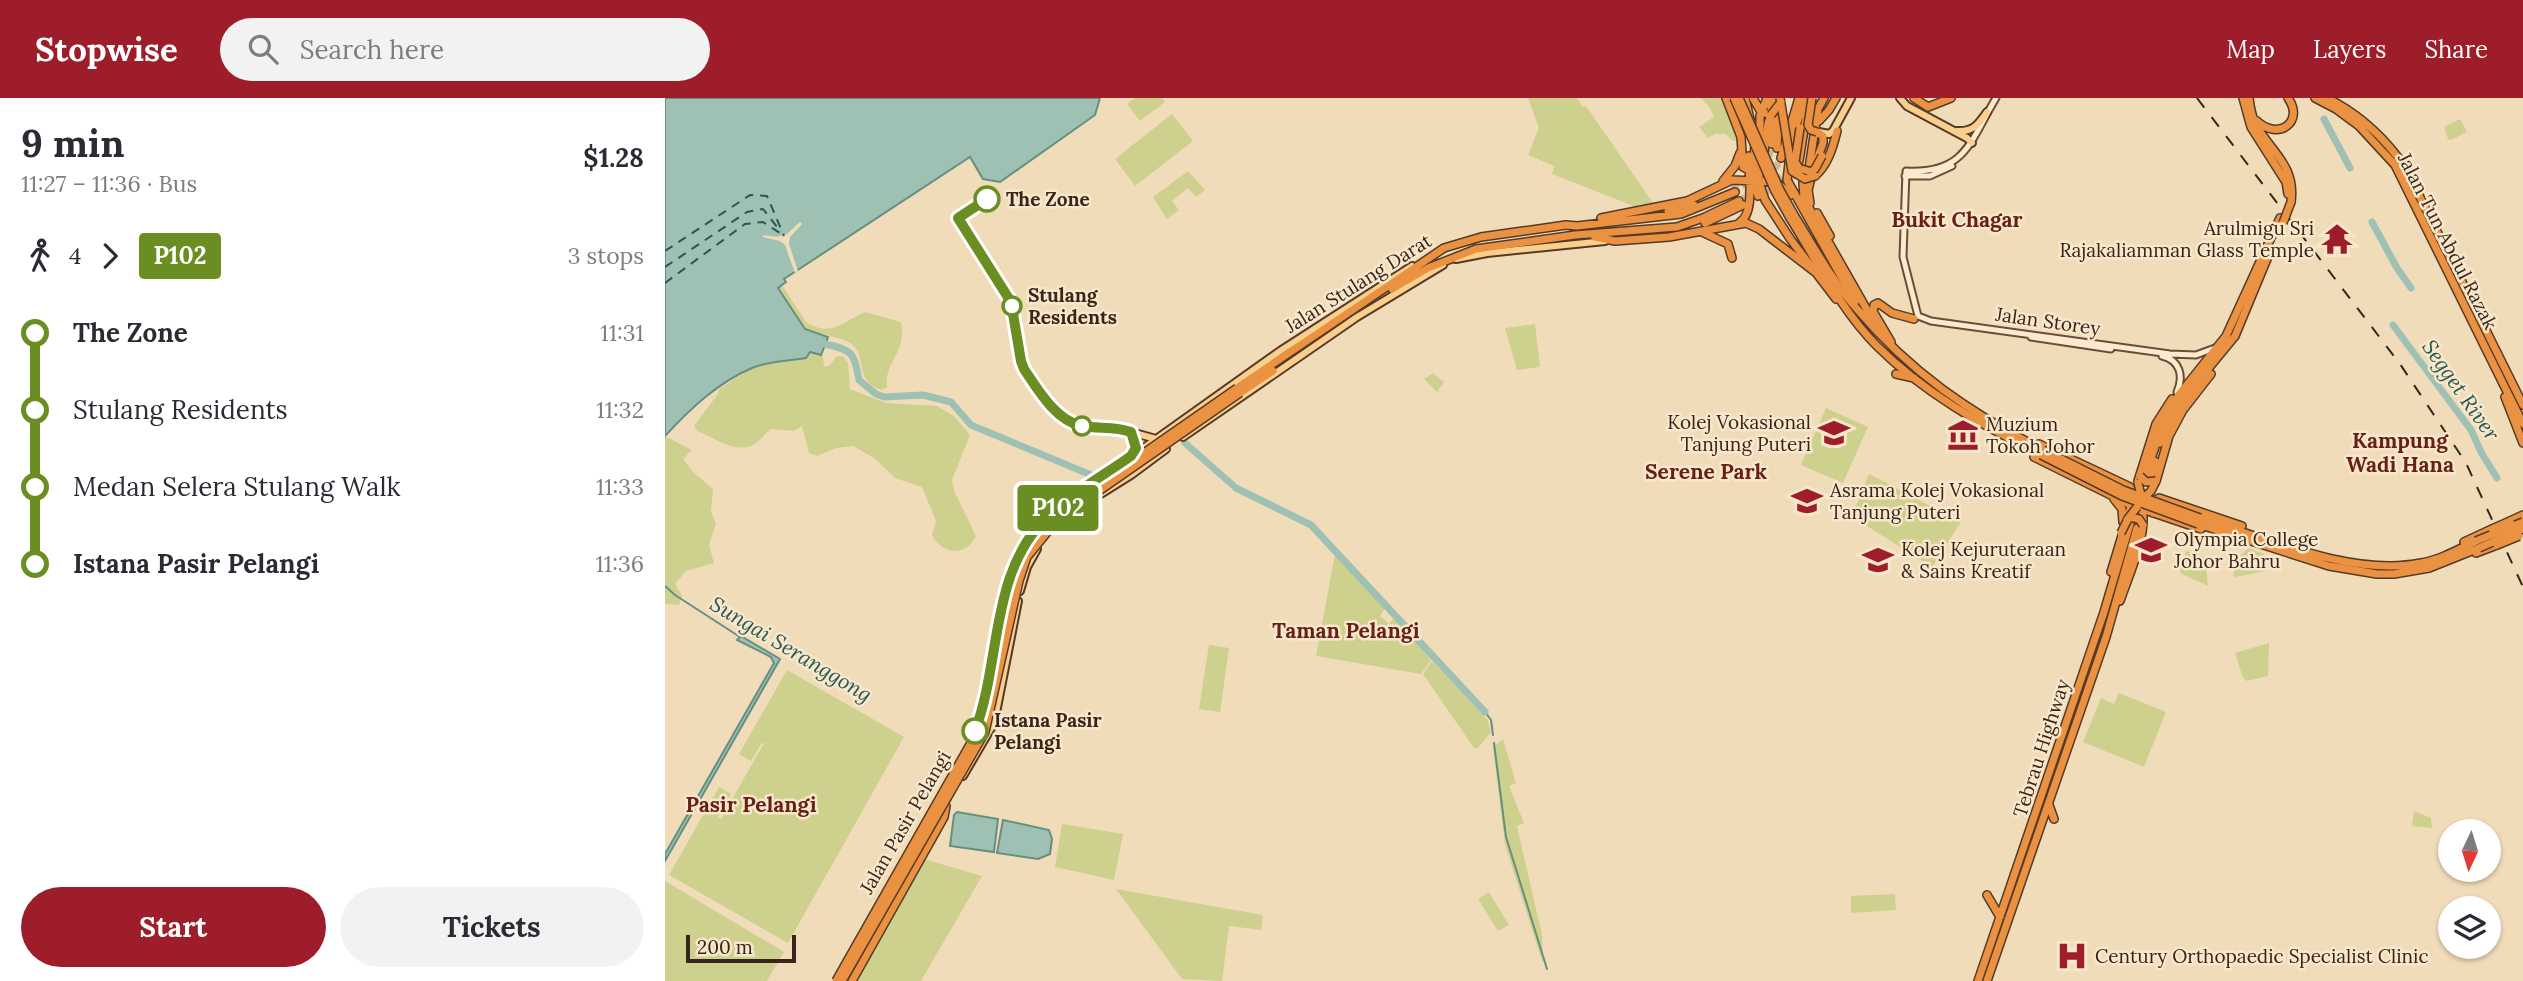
<!DOCTYPE html>
<html lang="en">
<head>
<meta charset="utf-8">
<style>
	body { margin:0; font-family:Lora,serif; background:#f2f2f3; color:#2b2b33; height:100vh; display:flex; flex-direction:column; font-size:26px; white-space:nowrap }
	* { box-sizing:border-box; margin:0 }
	p { font-size:23px; color:#7c7c81 }
	.icon { flex:none; width:38px; height:38px; fill:none; stroke:currentColor; stroke-width:2; stroke-linecap:round; stroke-linejoin:round }
	.map { position:relative; flex:1; overflow:hidden }
	.panel { display:flex; flex-direction:column; background:#fff; width:665px }
	.panel>* { flex:none }
	.badge { padding:0 14px; border-radius:5px; font-size:24px; line-height:46px }
	.needle { width:46px; rotate:184deg }
	.tools { position:absolute; left:1773px; top:721px; display:grid; gap:14px }
	.tools a { display:grid; place-items:center; width:63px; height:63px; border-radius:50%; background:#fff; box-shadow:0 2px 5px #0004; font-size:35px }
	.scale { position:absolute; left:21px; bottom:18px; width:110px; box-sizing:border-box; padding-left:7px; border:4px solid #37251a; border-top:0; font-size:19px; line-height:24px; white-space:nowrap; color:#37251a; -webkit-text-stroke:5px #f8e7cb; paint-order:stroke }
	.map>.badge { position:absolute; translate:-50% -50%; box-shadow:0 0 0 4px #fff }
	.legs { display:flex; align-items:center; gap:10px; height:77px; padding:0 21px; font-size:23px }
	.legs p { margin-inline-start:auto }
	.overview { display:flex; align-items:center; justify-content:space-between; height:119px; padding:0 21px }
	h1 { font-size:38px; font-weight:700; line-height:52px }
	.action { display:flex; gap:14px; margin-top:auto; padding:14px 21px }
	.action a { flex:1; height:80px; border-radius:42px; background:#9d1e2a; color:#fff; font-size:28px; font-weight:700; line-height:80px; text-align:center }
	.action a+a { background:#f2f2f3; color:#2b2b33 }
	ul { padding:0 21px; list-style:none }
	li { display:flex; align-items:center; gap:24px; height:77px; font-size:26px }
	li i { display:grid; place-items:center; width:10px; height:100%; margin:0 9px; background:currentColor }
	li i::after { content:''; width:18px; height:18px; margin:-9px; border:5px solid; border-radius:50%; background:#fff }
	li p { margin-inline-start:auto }
	li:first-child i { background:linear-gradient(#0000 50%,currentColor 0) }
	li:last-child i { background:linear-gradient(currentColor 50%,#0000 0) }
	header { display:flex; align-items:center; gap:42px; box-sizing:border-box; height:98px; padding:0 35px; background:#9d1e2a; color:#fff }
	header strong { font-size:33px }
	nav { display:flex; gap:38px; margin-inline-start:auto; font-size:24px }
	.search { width:490px; height:63px; background:#f2f2f3; display:flex; align-items:center; gap:18px; box-sizing:border-box; padding:0 24px; border-radius:38px; color:#7c7c81; font-size:26px }
	main { display:flex; flex:1; min-height:0 }
	.map>svg:first-child { display:block }
	.green { fill:#ced08e }
	.water { fill:#9fc1b4; stroke:#668f82; stroke-width:2 }
	.pier { fill:#f1dcba }
	.lines { fill:none; stroke-linecap:round; stroke-linejoin:round }
	.stream { stroke:#668f82; stroke-width:2 }
	.river { stroke:#9fc1b4; stroke-width:7 }
	.ferry { stroke:#275851; stroke-width:2; stroke-dasharray:9 7; stroke-linecap:butt }
	.highway-tunnel { stroke:#ccb79a; stroke-width:7; stroke-dasharray:7 3.5; stroke-linecap:butt }
	.secondary-casing { stroke:#6b4d37; stroke-width:9 }
	.primary-casing { stroke:#563a28; stroke-width:10 }
	.highway-casing { stroke:#563a28; stroke-width:10 }
	.secondary { stroke:#fceace; stroke-width:5 }
	.primary { stroke:#f9cf8d; stroke-width:6 }
	.highway { stroke:#ea9242; stroke-width:7 }
	.rail { stroke:#37251a; stroke-width:2; stroke-dasharray:12 12; stroke-linecap:butt }
	.highway-bridge-casing { stroke:#563a28; stroke-width:10; stroke-linecap:butt }
	.highway-bridge { stroke:#ea9242; stroke-width:7 }
	.line-1-casing { stroke:#fff; stroke-width:16 }
	.line-1 { stroke:#6b8e23; stroke-width:10 }
	.stop-1-dot { fill:#fff; stroke:#6b8e23; stroke-width:3.5 }
	.labels { text-anchor:middle; dominant-baseline:central; stroke-width:5; stroke-linejoin:round; paint-order:stroke }
	.stop-label { font-size:19px; font-weight:bold; fill:#37251a; stroke:#f8e7cb; text-anchor:start }
	.poi-label { font-size:19px; fill:#37251a; stroke:#f8e7cb; text-anchor:start }
	.street-label { font-size:19px; fill:#37251a; stroke:#f8e7cb }
	.neighbourhood-label { font-size:21px; font-weight:bold; fill:#672015; stroke:#f8e7cb }
	.water-label { font-size:21px; font-style:italic; fill:#275851; stroke:#f8e7cb }
</style>
</head>
<body>
<header>
<strong>Stopwise</strong>
<div class="search"><svg class="icon" aria-label="search" viewBox="0 0 24 24"><circle cx="10" cy="10" r="6"/><path d="M15 15l6 6"/></svg>Search here</div>
<nav><a>Map</a><a>Layers</a><a>Share</a></nav>
</header>
<main>
<section class="panel">
<div class="overview"><div><h1>9 min</h1><p>11:27 – 11:36 · Bus</p></div><b>$1.28</b></div>
<div class="legs"><svg class="icon" aria-label="walk" viewBox="0 0 24 24"><circle cx="13" cy="4" r="2"/><path d="M13 8l-2 6 4 7M11 14l-3 7M7 12l3-4h3l4 4"/></svg>4<svg class="icon" aria-label="forward" viewBox="0 0 24 24"><path d="M9 5l7 7-7 7"/></svg><b class="badge" style="background:#6b8e23;color:#fff">P102</b><p>3 stops</p></div>
<ul>
<li><i style="color:#6b8e23"></i><b>The Zone</b><p>11:31</p></li>
<li><i style="color:#6b8e23"></i><span>Stulang Residents</span><p>11:32</p></li>
<li><i style="color:#6b8e23"></i><span>Medan Selera Stulang Walk</span><p>11:33</p></li>
<li><i style="color:#6b8e23"></i><b>Istana Pasir Pelangi</b><p>11:36</p></li>
</ul>
<div class="action"><a>Start</a><a>Tickets</a></div>
</section>
<div class="map">
<svg width="1858" height="883" viewBox="0 0 1858 883">
	<rect width="100%" height="100%" fill="#f1dcba"/>
	<path class="green" d="M470 0H497L500 4 475 23 462 6Z
		M863 0H912L918 9 921 8 988 105 971 109 887 76 889 68 863 57 874 30Z
		M1036 0H1058L1069 26 1072 43 1067 42 1061 36H1050L1043 40 1034 29 1049 19 1045 10Z
		M507 16 528 43 470 88 450 61Z
		M1795 21 1802 34 1786 42 1783 41 1779 29Z
		M523 73 540 92 531 99 523 90 507 103 514 112 502 121 488 99Z
		M117 187 141 224C167 240 177 224 200 214L236 224C242 256 219 263 222 289L216 292C188 281 203 262 188 247 180 240 151 235 140 231L113 190Z
		M870 226 875 269 852 272 840 230Z
		M145 253 158 258 159 268H164L172 258 179 259 183 265 185 291 221 305 272 308 289 318 305 337 287 382 290 395 311 438C301 459 277 457 267 437L271 423 257 389 230 380 209 360 188 348 171 350 152 358 144 355 137 328 129 333 106 331C100 335 96 342 90 346 70 357 51 340 32 333L29 328 53 296 54 291 87 270 116 263 141 260Z
		M768 275 779 284 772 294 759 281Z
		M1161 310 1203 329 1178 385 1136 367Z
		M0 338 27 352 18 361 28 374 48 391 46 414 51 425 44 447 49 465 21 473 10 486 17 498 14 507 0 506Z
		M1204 376 1296 424 1267 469 1194 423 1190 411Z
		M1583 450 1599 456 1601 473 1570 479 1568 477 1569 469 1572 468V461Z
		M1521 453 1540 459 1543 488 1515 475Z
		M670 456 720 510 715 518 724 526 730 519 766 562 756 576 651 558Z
		M1604 545 1603 578 1582 583 1578 580 1570 555Z
		M544 547 564 550 555 614 534 611Z
		M767 563 822 621 826 634 813 650H809L758 576Z
		M122 572 239 639 123 845 4 777 54 689 66 696 53 719 56 721 99 645H97L86 663 74 656Z
		M1454 595 1501 614 1479 669 1418 644 1436 600 1449 606Z
		M838 641 851 685 844 688 859 725 852 728 877 837 878 866 840 747 828 649Z
		M1749 713 1766 720 1767 730 1747 728Z
		M397 726 458 736 449 782 390 769Z
		M259 761 317 778 256 883H188Z
		M0 783 119 854 102 883H0Z
		M451 791 598 817 596 832 564 828 557 883 517 881Z
		M824 794 844 827 833 833 813 801Z
		M1230 796 1231 812 1186 815V798Z"/>
	<path class="water" d="M0 0H435L430 17 335 84 318 81 305 59 119 181 121 184 113 190 140 231 163 239 156 257 145 254 141 260C123 263 103 263 87 270 52 285 25 311 0 338Z
		M76 538 115 561 0 763V756L109 565 106 559 72 542Z
		M292 714 333 721 329 754 285 748 289 717Z
		M338 722 384 732 387 741 385 756 373 761 332 755Z"/>
	<path class="pier" d="M135 124 137 126 125 139 124 146 133 173 130 175 120 147 115 143 98 139V137L111 139 122 136Z"/>
	<g class="lines">
		<path class="stream" d="M0 488 10 497 75 539
			M820 614 826 622 828 637
			M829 645 841 739 882 871"/>
		<path class="river" d="M1659 21 1685 70
			M1707 124 1732 170 1746 190
			M1728 227 1806 332 1817 356 1832 380
			M160 246C188 252 189 255 194 282L211 296 219 299 258 297 286 304 306 327 431 379
			M520 345 571 390 646 427 820 614"/>
		<path class="ferry" d="M0 153 85 97 102 98 119 138
			M0 169 82 114 98 111 116 134
			M0 185 80 126 98 124 118 137"/>
		<path class="highway-tunnel" d="M1105 80 1116 60
			M1067 91C1097 81 1100 76 1107 46
			M1074 103 1125 74
			M1081 106 1129 78"/>
		<defs>
			<path id="secondary" d="M1331 0C1305 43 1301 76 1241 73L1238 159 1253 218 1266 223 1505 256 1531 257 1550 250
				M1240 78H1265L1287 68
				M1366 239 1446 251
				M1497 258C1515 262 1519 278 1512 294"/>
			<path id="primary" d="M1235 0 1242 8 1302 40 1307 45
				M1292 33C1308 34 1313 27 1322 14
				M1154 34 1164 36 1168 33 1186 0
				M791 161 822 155 940 143
				M466 334 491 341
				M466 334 471 346 468 355
				M518 339 692 219 778 167
				M423 404 466 377 501 351
				M355 493 362 469 372 451
				M328 561 341 490 350 461 359 446 381 419 404 399 445 374 615 253 747 168
				M298 678 329 625 353 503"/>
			<path id="highway" d="M1061 0 1076 39 1078 69 1087 74
				M1080 0 1085 21
				M1088 0 1096 14 1106 17 1103 25 1099 55
				M1109 0 1113 26 1112 50
				M1140 0 1127 40 1122 82 1177 180 1192 202
				M1159 0 1153 11 1144 70 1138 84 1139 101 1210 226
				M1249 0 1263 9 1286 0
				M1578 0 1586 29 1621 84 1623 96
				M1584 0C1585 9 1587 19 1591 27 1607 55 1631 68 1626 104
				M1650 0 1671 11 1694 28 1730 67 1858 326
				M1662 0C1694 16 1720 40 1740 69L1858 307
				M1105 1 1108 28 1107 46
				M1154 23 1164 12 1171 0
				M1592 23C1613 43 1640 24 1623 0
				M1090 45 1088 82 1093 98
				M1095 47V18L1102 0
				M1094 58V84L1100 102 1126 142 1171 201
				M1116 60 1134 0
				M1134 63 1144 1
				M1151 64 1158 45V38L1152 34
				M1150 78C1163 67 1168 49 1172 33
				M1058 83 1070 68 1075 55
				M1145 105 1143 92 1147 76
				M1003 113 1029 107
				M1152 115 1165 138
				M1129 117C1149 149 1167 183 1192 211 1245 274 1305 315 1378 352
				M936 120 1022 103 1067 82 1111 84 1126 97
				M1125 120C1152 163 1176 212 1212 248 1259 295 1317 327 1376 357
				M1040 125 1078 107
				M1074 125C1091 115 1083 77 1084 58
				M1037 134 1063 146 1067 160
				M930 139 950 143 1004 139 1081 125 1094 131 1150 174
				M727 191 763 170 811 151 910 137 1012 129 1038 120 1074 103
				M1208 214 1209 207 1213 205 1227 215 1249 221
				M1209 215 1226 244
				M1231 276 1249 280
				M572 290 779 150 816 139 901 127 912 128 1016 116 1070 94
				M575 295 608 273
				M1840 299 1858 345
				M1495 345 1514 306 1570 238 1602 161
				M1374 346 1465 389 1470 395
				M1369 359 1466 407
				M1481 376 1500 319 1513 298 1561 238 1615 120
				M1485 378 1490 363
				M1473 383 1491 326 1507 301
				M1491 383 1504 338 1518 312 1546 276
				M1449 401 1457 411 1458 424
				M1477 411 1536 431
				M1488 415 1485 411 1487 404 1494 400 1577 428
				M1535 420C1600 440 1688 479 1756 465 1775 462 1794 451 1811 443
				M1845 423 1858 417
				M1533 426 1664 468 1712 476H1729L1764 470 1814 450
				M1799 444 1827 431
				M1811 455 1832 447
				M1446 474 1469 398
				M1455 503C1463 479 1483 436 1477 411
				M1384 707 1389 721
				M1322 797 1335 819
				M187 883 279 719 281 708
				M1313 883 1439 514 1465 426
				M1322 883 1441 539 1472 430"/>
		</defs>
		<use href="#secondary" class="secondary-casing"/>
		<use href="#primary" class="primary-casing"/>
		<use href="#highway" class="highway-casing"/>
		<use href="#secondary" class="secondary"/>
		<use href="#primary" class="primary"/>
		<use href="#highway" class="highway"/>
		<path class="rail" d="M1532 0 1735 266 1801 365 1858 489"/>
		<defs>
			<path id="highway-bridge" d="M1069 0 1110 93 1125 120
				M1074 0 1115 92 1129 117
				M1115 0 1127 73 1140 81 1150 78
				M1147 0 1143 27 1146 32 1152 34
				M1106 17 1116 4
				M1135 30 1130 64 1134 70 1146 74 1150 71 1157 58
				M1618 125 1626 104
				M1378 352 1458 392 1535 420
				M1376 357 1457 398 1533 426
				M1475 378 1481 384 1491 383
				M1473 385 1477 401 1486 393 1491 383
				M1462 422 1472 409
				M1827 431 1845 423
				M1456 435 1464 419 1474 421 1478 427
				M1811 443 1858 424
				M1832 447 1854 438
				M1814 450 1858 431
				M171 883 311 636 330 567 350 479 365 444 386 421 417 398 572 290
				M177 883 320 634 354 483 362 459 388 427 411 409 575 295"/>
		</defs>
		<use href="#highway-bridge" class="highway-bridge-casing"/>
		<use href="#highway-bridge" class="highway-bridge"/>
	</g>
	<g class="lines">
		<defs>
			<path id="line-1" d="M310 633C337 561 324 474 383 418 408 394 438 378 466 358L471 350 466 334C450 328 434 331 417 328 391 323 373 292 359 271L356 263 346 204 293 120 322 101"/>
		</defs>
		<use href="#line-1" class="line-1-casing"/>
		<use href="#line-1" class="line-1"/>
	</g>
	<defs>
		<symbol id="temple-bare" viewBox="-9 -9 18 18"><path d="M0-6L5-2H3V0L6.5 2.5H4V6H1.5V3h-3V6H-4V2.5H-6.5L-3 0V-2H-5Z" fill="#9d1e2a" stroke="#f8e7cb" stroke-width="2.5" paint-order="stroke"/></symbol>
		<symbol id="university-bare" viewBox="-9 -9 18 18"><path d="M0-5L7-2L0 1L-7-2ZM-4 1L0 2.5L4 1V4Q0 6-4 4Z" fill="#9d1e2a" stroke="#f8e7cb" stroke-width="2.5" paint-order="stroke"/></symbol>
		<symbol id="museum-bare" viewBox="-9 -9 18 18"><path d="M0-6L6-3V-2H-6V-3ZM-5-1h2V3h-2ZM-1-1h2V3h-2ZM3-1h2V3H3ZM-6 4H6V6H-6Z" fill="#9d1e2a" stroke="#f8e7cb" stroke-width="2.5" paint-order="stroke"/></symbol>
		<symbol id="hospital-bare" viewBox="-9 -9 18 18"><path d="M-5-5h3v3.5h4V-5h3V5h-3V1.5h-4V5h-3Z" fill="#9d1e2a" stroke="#f8e7cb" stroke-width="2.5" paint-order="stroke"/></symbol>
	</defs>
	<g fill-rule="evenodd">
		<use href="#temple-bare" x="1650" y="119" width="44" height="44"/>
		<use href="#university-bare" x="1147" y="313" width="44" height="44"/>
		<use href="#museum-bare" x="1276" y="315" width="44" height="44"/>
		<use href="#university-bare" x="1120" y="381" width="44" height="44"/>
		<use href="#university-bare" x="1464" y="430" width="44" height="44"/>
		<use href="#university-bare" x="1191" y="440" width="44" height="44"/>
		<use href="#hospital-bare" x="1385" y="836" width="44" height="44"/>
	</g>
	<g class="stop-1-dot">
		<circle cx="322" cy="101" r="12"/>
		<circle cx="347" cy="208" r="9"/>
		<circle cx="417" cy="328" r="9"/>
		<circle cx="310" cy="633" r="12"/>
	</g>
	<g class="labels">
		<g class="stop-label">
			<text x="341" y="101">The Zone</text>
			<text x="363" y="197">Stulang<tspan x="363" dy="22">Residents</tspan></text>
			<text x="329" y="622">Istana Pasir<tspan x="329" dy="22">Pelangi</tspan></text>
		</g>
		<g class="poi-label">
			<text x="1649" y="130" text-anchor="end">Arulmigu Sri<tspan x="1649" dy="22">Rajakaliamman Glass Temple</tspan></text>
			<text x="1146" y="324" text-anchor="end">Kolej Vokasional<tspan x="1146" dy="22">Tanjung Puteri</tspan></text>
			<text x="1321" y="326">Muzium<tspan x="1321" dy="22">Tokoh Johor</tspan></text>
			<text x="1165" y="392">Asrama Kolej Vokasional<tspan x="1165" dy="22">Tanjung Puteri</tspan></text>
			<text x="1509" y="441">Olympia College<tspan x="1509" dy="22">Johor Bahru</tspan></text>
			<text x="1236" y="451">Kolej Kejuruteraan<tspan x="1236" dy="22">&amp; Sains Kreatif</tspan></text>
			<text x="1430" y="858">Century Orthopaedic Specialist Clinic</text>
		</g>
		<g class="street-label">
			<text transform="translate(1783 143) rotate(63)">Jalan Tun Abdul Razak</text>
			<text transform="translate(693 185) rotate(-32)">Jalan Stulang Darat</text>
			<text transform="translate(1383 223) rotate(8)">Jalan Storey</text>
			<text transform="translate(1376 650) rotate(-72)">Tebrau Highway</text>
			<text transform="translate(240 724) rotate(-60)">Jalan Pasir Pelangi</text>
		</g>
		<g class="neighbourhood-label">
			<text x="1292" y="121">Bukit Chagar</text>
			<text x="1735" y="342">Kampung<tspan x="1735" dy="24">Wadi Hana</tspan></text>
			<text x="1041" y="373">Serene Park</text>
			<text x="681" y="532">Taman Pelangi</text>
			<text x="86" y="706">Pasir Pelangi</text>
		</g>
		<g class="water-label">
			<text transform="translate(1796 292) rotate(55)">Segget River</text>
			<text transform="translate(126 551) rotate(31)">Sungai Seranggong</text>
		</g>
	</g>
</svg>
<div class="tools">
<a><svg class="needle" viewBox="-14 -14 28 28"><path d="M0-13l5 13h-10z" fill="#e53935"/><path d="M0 13l5-13h-10z" fill="#7c7c81"/></svg></a>
<a><svg class="icon" aria-label="layers" viewBox="0 0 24 24"><path d="M12 4l9 5-9 5-9-5zM3 14l9 5 9-5"/></svg></a>
</div>
<div class="scale">200 m</div>
<b class="badge" style="left:393px;top:410px;background:#6b8e23;color:#fff">P102</b>
</div>
</main>
</body>
</html>
